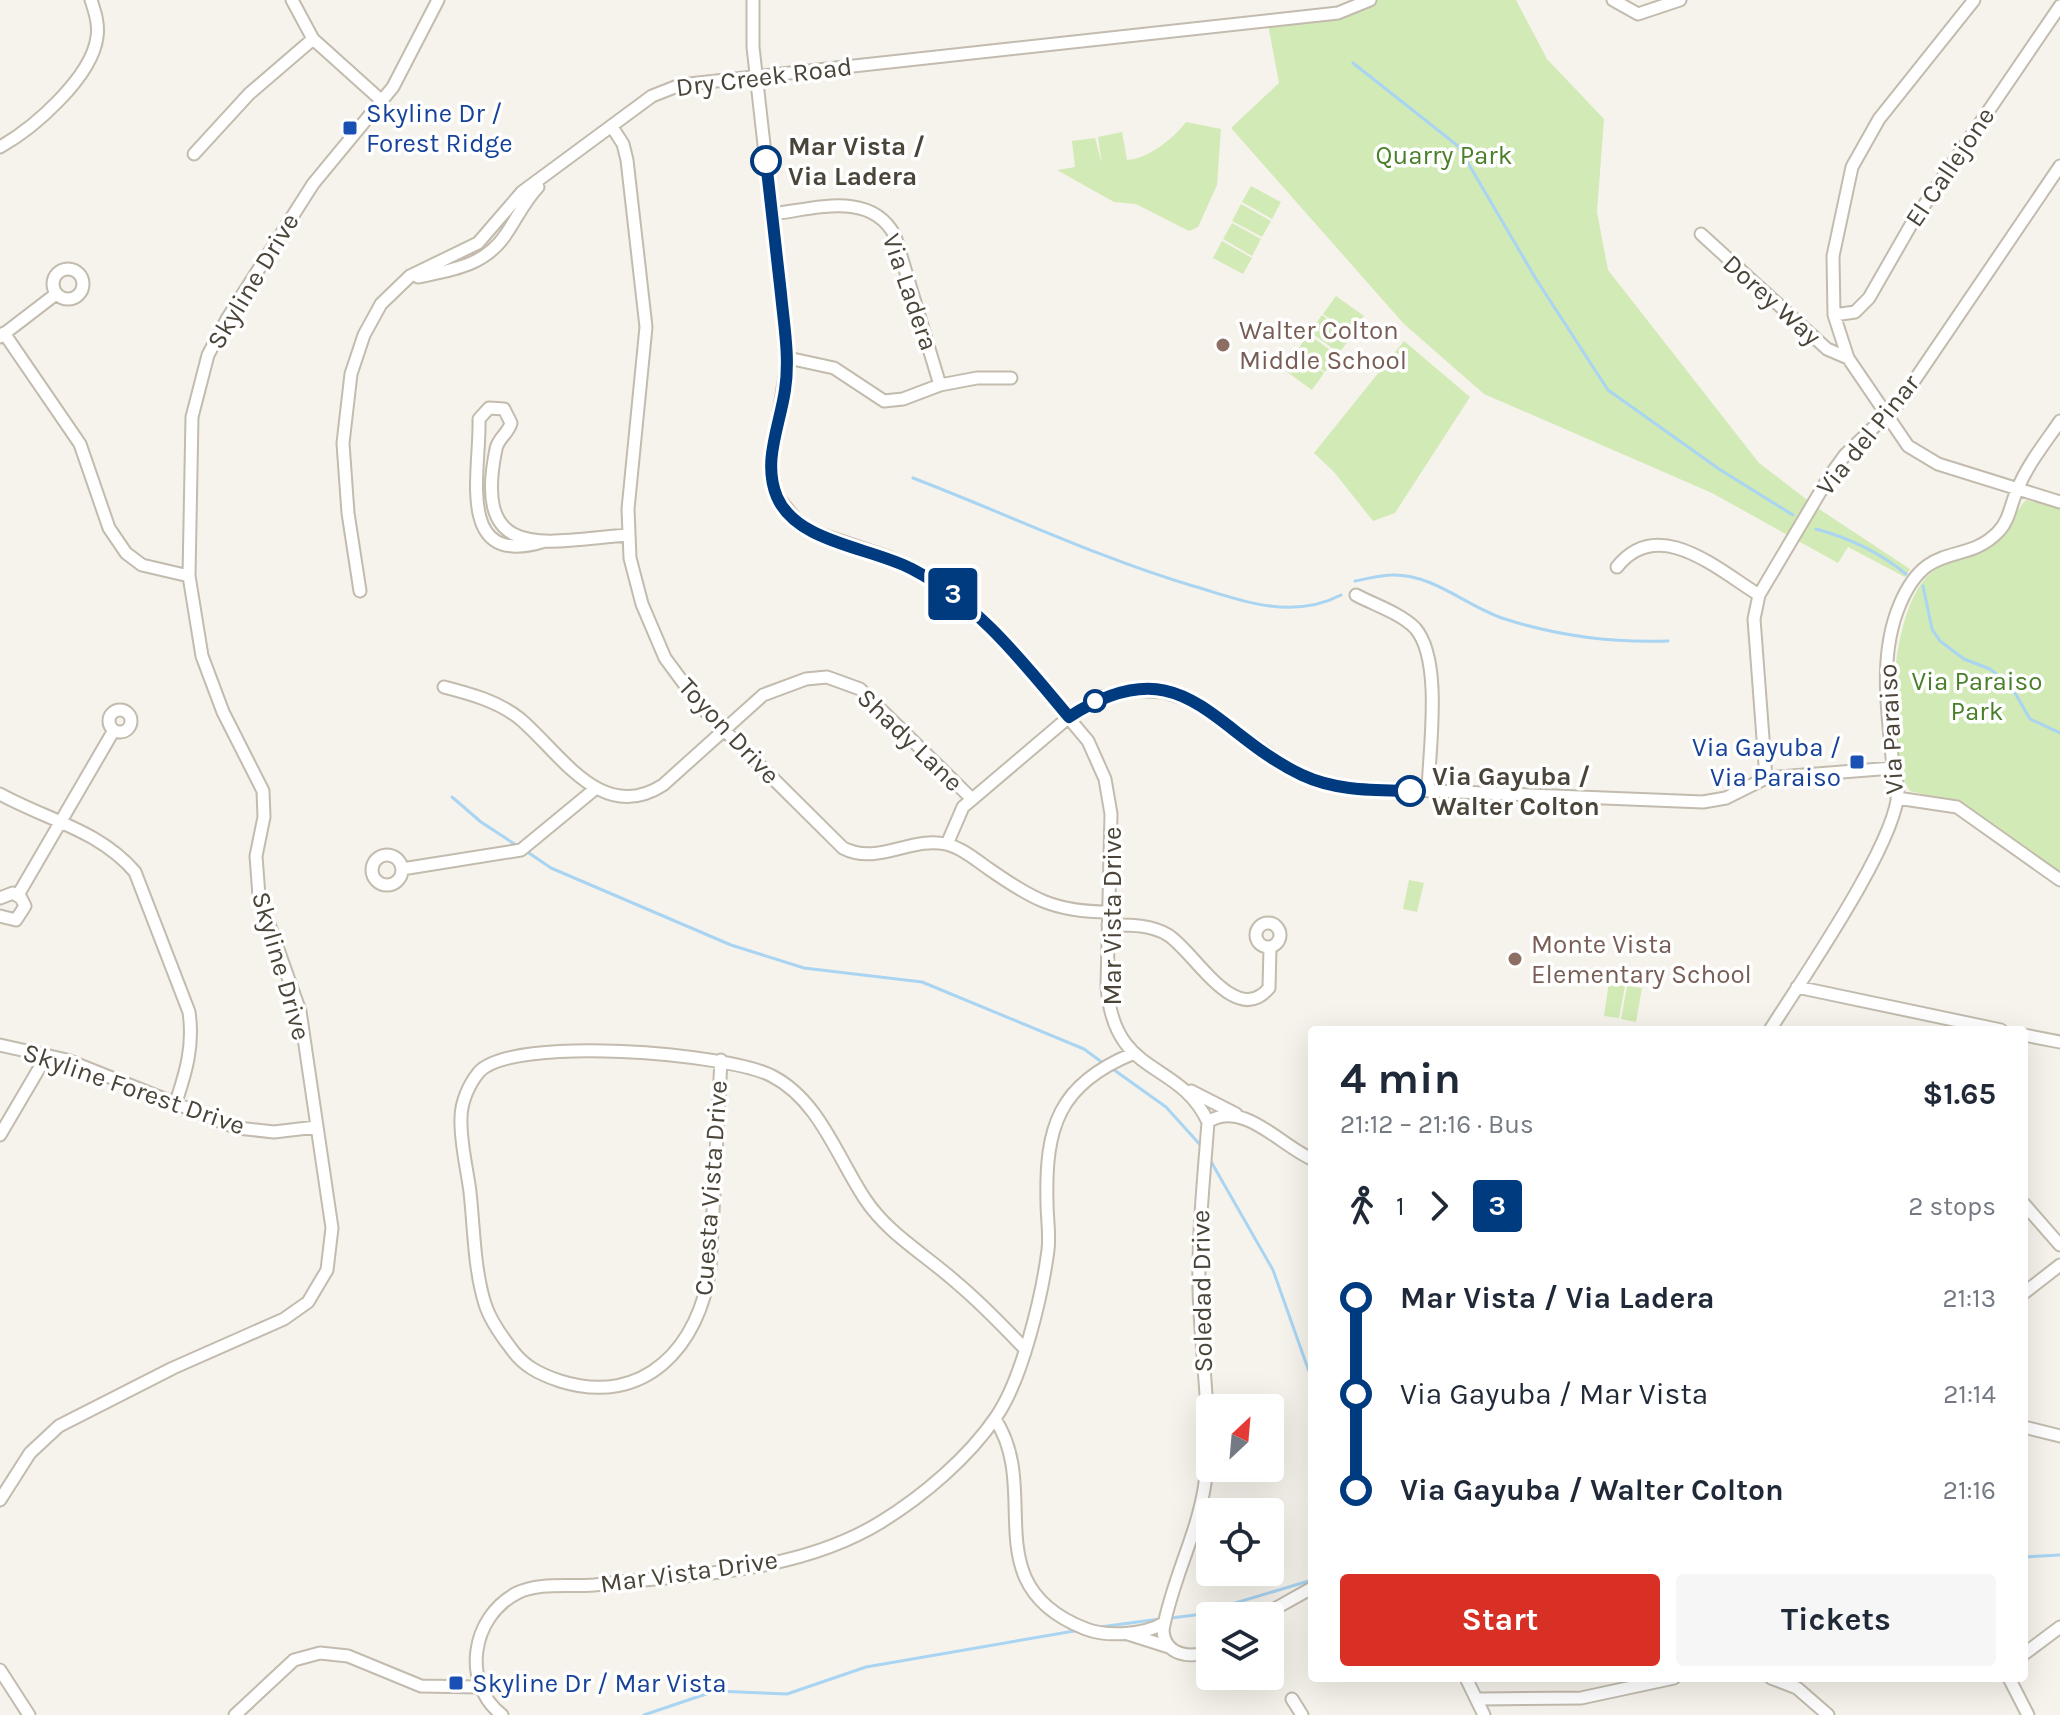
<!DOCTYPE html>
<html lang="en">
<head>
<meta charset="utf-8">
<style>
	body { margin:0; font-family:Karla,sans-serif; background:#f6f6f7; color:#1f2937; height:100vh; display:flex; flex-direction:column; font-size:30px; white-space:nowrap }
	* { box-sizing:border-box; margin:0 }
	p { font-size:26px; color:#747a83 }
	.icon { flex:none; width:44px; height:44px; fill:none; stroke:currentColor; stroke-width:2; stroke-linecap:round; stroke-linejoin:round }
	.map { position:relative; flex:1; overflow:hidden }
	.side { position:absolute; left:1308px; top:1026px; width:720px; height:656px; display:flex; flex-direction:column; background:#fff; border-radius:8px; box-shadow:0 8px 32px #0002 }
	.side>* { flex:none }
	.badge { padding:0 16px; border-radius:6px; font-size:28px; line-height:52px }
	.needle { width:52px; rotate:26deg }
	.tools { position:absolute; left:1196px; top:1394px; display:grid; gap:16px }
	.tools a { display:grid; place-items:center; width:88px; height:88px; border-radius:8px; background:#fff; box-shadow:0 8px 32px #0002; font-size:40px }
	.map>.badge { position:absolute; translate:-50% -50%; box-shadow:0 0 0 4px #fff }
	.legs { display:flex; align-items:center; gap:12px; height:88px; padding:0 32px; font-size:26px }
	.legs p { margin-inline-start:auto }
	.summary { display:flex; align-items:center; justify-content:space-between; height:136px; padding:0 32px }
	h1 { font-size:44px; font-weight:700; line-height:60px }
	.primary-button { display:flex; gap:16px; margin-top:auto; padding:16px 32px }
	.primary-button a { flex:1; height:92px; border-radius:8px; background:#d93025; color:#fff; font-size:32px; font-weight:700; line-height:92px; text-align:center }
	.primary-button a+a { background:#f6f6f7; color:#1f2937 }
	ul { padding:0 32px; list-style:none }
	li { display:flex; align-items:center; gap:28px; height:96px; font-size:30px }
	li i { display:grid; place-items:center; width:12px; height:100%; margin:0 10px; background:currentColor }
	li i::after { content:''; width:20px; height:20px; margin:-10px; border:6px solid; border-radius:50%; background:#fff }
	li p { margin-inline-start:auto }
	li:first-child i { background:linear-gradient(#0000 50%,currentColor 0) }
	li:last-child i { background:linear-gradient(currentColor 50%,#0000 0) }
	.map>svg:first-child { display:block }
	.green { fill:#d2eab5 }
	.lines { fill:none; stroke-linecap:round; stroke-linejoin:round }
	.stream { stroke:#a9d4f2; stroke-width:3 }
	.minor-casing { stroke:#c2bbae; stroke-width:15 }
	.minor { stroke:#fff; stroke-width:11 }
	.line-1-casing { stroke:#fff; stroke-width:18 }
	.line-1 { stroke:#003b80; stroke-width:12 }
	.transit-dot { fill:#1a4fb4; stroke:#fff; stroke-width:3 }
	.stop-1-dot { fill:#fff; stroke:#003b80; stroke-width:4 }
	.education-dot { fill:#8d6e63; stroke:#fff; stroke-width:3 }
	.labels { text-anchor:middle; dominant-baseline:central; stroke-width:7; stroke-linejoin:round; paint-order:stroke }
	.street-label { font-size:26px; fill:#4b4439; stroke:#fff }
	.transit-label { font-size:26px; fill:#164399; stroke:#fff; text-anchor:start }
	.stop-label { font-size:26px; font-weight:bold; fill:#4b4439; stroke:#fff; text-anchor:start }
	.park-label { font-size:26px; fill:#4a7f2a; stroke:#fff }
	.education-label { font-size:26px; fill:#785e54; stroke:#fff; text-anchor:start }
</style>
</head>
<body>
<div class="map">
<svg width="2060" height="1715" viewBox="0 0 2060 1715">
	<rect width="100%" height="100%" fill="#f6f3ec"/>
	<path class="green" d="M1370 0H1516L1547 59 1604 119 1597 212 1608 270 1759 463 1819 509 1910 569 1905 577 1848 547 1838 563 1712 493 1484 394 1404 324 1231 128 1279 83 1267 19 1338 13Z
		M1186 122 1221 129 1217 185 1198 227 1189 231 1136 204 1114 202 1057 170 1075 167 1072 141 1095 138 1102 164 1098 137 1122 132 1127 160C1148 159 1174 138 1186 122Z
		M1251 186 1281 202 1272 219 1242 202Z
		M1241 204 1271 221 1262 237 1232 221Z
		M1232 223 1261 239 1252 256 1223 239Z
		M1222 241 1252 258 1243 274 1213 258Z
		M1336 296 1364 316 1352 334 1323 314Z
		M1322 315 1351 337 1339 353 1310 332Z
		M1308 334 1337 355 1325 372 1297 351Z
		M1404 341 1470 397 1395 513 1373 521 1334 472 1314 453Z
		M1295 352 1324 373 1312 390 1283 369Z
		M2026 500 2060 507V874L2014 844 1964 804 1910 791C1881 749 1891 619 1924 580 1944 556 1978 559 1999 540 2012 529 2014 512 2026 500Z
		M1409 880 1424 883 1417 912 1403 909Z
		M1609 982 1625 986 1619 1018 1604 1016Z
		M1627 986 1642 988 1636 1022 1621 1019Z"/>
	<g class="lines">
		<path class="stream" d="M1353 63 1458 146 1536 279 1608 390 1719 469 1793 515
			M913 478C1007 514 1096 557 1193 586 1218 593 1244 603 1270 606 1294 609 1320 606 1341 595
			M1816 529C1850 538 1879 552 1906 574
			M1355 581C1367 579 1380 575 1392 575 1434 574 1467 607 1505 619 1558 636 1613 643 1668 641
			M1923 586 1932 629 1940 641 1964 659 1990 669 2011 686 2030 719 2060 733
			M452 797 481 822 519 847
			M526 851 551 868 731 945 804 968 922 982 1084 1049 1103 1063
			M1110 1067 1166 1107 1203 1148
			M1209 1158 1273 1270 1312 1380
			M2024 1557 2060 1555
			M1171 1618 1195 1615 1312 1580
			M1100 1627 1160 1619
			M644 1715 715 1691 787 1694 866 1667 1080 1630"/>
		<defs>
			<path id="minor" d="M292 0 313 39 382 101
				M753 0V47L788 358 771 463 776 495 803 528 888 557 932 580 967 605 1003 640 1088 741 1105 779 1111 814 1107 986C1114 1079 1178 1058 1208 1122 1243 1099 1281 1146 1312 1159
				M1613 0 1638 14 1680 0
				M1974 0 1879 119 1852 167 1833 256 1834 315 1848 358 1908 446 1938 464 2060 502
				M612 127 623 144 627 160 646 327 628 509 630 558 642 604 665 658 702 708 843 848C878 866 911 836 946 844 962 848 976 860 989 869 1032 899 1055 912 1108 912
				M0 147C34 128 92 77 97 37 99 24 95 12 91 0
				M194 154 249 94 313 39
				M772 214C815 209 871 190 895 236L940 385
				M1701 234 1827 349 1848 358
				M53 284a15 15 0 1 1 30 0a15 15 0 1 1-30 0Z
				M418 277C452 270 485 266 506 234 517 218 524 202 538 187
				M1834 315 1855 312 1869 298 1912 223 2060 6
				M4 333 80 444 109 528 126 553 142 565 189 576
				M0 337 56 294
				M788 358 834 368 884 401 903 399 940 385 977 378H1011
				M545 541C453 570 481 469 479 419L489 408 504 409 511 423C508 434 498 438 496 449 472 565 547 541 628 535
				M1617 567C1658 515 1717 569 1759 595
				M360 591 348 513 343 443 351 374 364 335 381 304 410 276 478 243 522 192 652 96 680 85 1338 13 1370 0
				M1356 595C1375 605 1400 613 1415 628 1443 660 1429 750 1428 791
				M444 687C471 694 497 701 519 718 560 752 601 825 663 785L763 695 806 679 827 677 860 689 972 799
				M109 721a11 11 0 1 1 22 0a11 11 0 1 1-22 0Z
				M1766 778 1754 619 1759 595 1829 477 1845 455 1899 403 2060 166
				M0 794C47 820 99 830 135 872L189 1012C194 1046 186 1072 175 1105
				M1897 798 1957 807 2060 880
				M947 844 963 807 1069 717 1101 697 1132 690 1164 692 1196 702 1291 770 1337 787 1703 802 1726 798 1766 778 1893 768
				M372 870a15 15 0 1 1 30 0a15 15 0 1 1-30 0Z
				M402 869 521 850 595 789
				M18 895 114 730
				M0 898 13 893 21 898 25 906 16 920 0 916
				M1256 935a12 12 0 1 1 24 0a12 12 0 1 1-24 0Z
				M1108 925C1128 925 1150 924 1168 935 1195 952 1235 1028 1269 988L1270 947
				M1797 987 2001 1030
				M1770 1030C1800 982 1899 840 1898 790 1898 783 1894 774 1893 767 1888 714 1878 655 1900 604 1928 538 1964 567 1998 532 2010 520 2011 502 2018 488 2028 464 2045 443 2060 421
				M2024 1035 2060 1042
				M0 1045 67 1060 237 1128 274 1132 316 1127
				M721 1060 710 1268C700 1345 645 1408 560 1381 539 1374 523 1366 510 1347 500 1334 490 1320 485 1304 474 1269 474 1228 470 1192 467 1168 460 1142 461 1118 461 1102 469 1084 479 1072 513 1035 728 1053 772 1076 819 1100 837 1157 865 1199 888 1234 926 1255 957 1283 981 1303 1003 1326 1024 1348
				M1191 1091 1236 1114
				M1208 1122C1204 1177 1198 1232 1199 1287 1200 1352 1213 1418 1205 1483 1198 1534 1172 1579 1163 1630 1164 1655 1191 1660 1210 1650
				M0 1135 47 1055
				M2024 1204 2060 1245
				M2024 1293 2060 1265
				M995 1419C1043 1492 973 1585 1086 1629 1107 1637 1144 1635 1164 1623
				M2024 1427 2060 1436
				M0 1500 30 1453 59 1426 173 1368 284 1319 308 1302 327 1270 332 1228 300 1011 259 896 256 856 264 817 263 791 223 712 202 656 189 576 192 417 208 355 227 319 313 184 393 87 438 0
				M1262 1616 1312 1588
				M1128 1634 1169 1647
				M2024 1654 2060 1627
				M0 1670 29 1715
				M1466 1678 1484 1715
				M1771 1678 1797 1688 1828 1715
				M2009 1678 2028 1715
				M1292 1699 1302 1715
				M1478 1699 1581 1698 1674 1678
				M235 1715 294 1660 320 1653 348 1656 421 1686 479 1687
				M502 1715C461 1683 471 1617 517 1593 539 1582 569 1587 594 1585 690 1574 796 1574 881 1522 923 1496 968 1458 996 1417 1022 1380 1042 1296 1048 1250 1050 1234 1047 1219 1047 1202 1045 1127 1059 1084 1132 1054"/>
		</defs>
		<use href="#minor" class="minor-casing"/>
		<use href="#minor" class="minor"/>
	</g>
	<g class="lines">
		<defs>
			<path id="line-1" d="M766 161C771 205 776 249 781 294 784 326 790 358 785 390 780 425 762 462 777 497 797 543 870 547 912 569 977 603 1022 661 1069 717 1184 643 1212 733 1302 775 1336 791 1373 790 1410 791"/>
		</defs>
		<use href="#line-1" class="line-1-casing"/>
		<use href="#line-1" class="line-1"/>
	</g>
	<g class="transit-dot">
		<rect x="342" y="120" width="16" height="16" rx="4"/>
		<rect x="1849" y="754" width="16" height="16" rx="4"/>
		<rect x="448" y="1675" width="16" height="16" rx="4"/>
	</g>
	<g class="stop-1-dot">
		<circle cx="766" cy="161" r="14"/>
		<circle cx="1095" cy="701" r="10"/>
		<circle cx="1410" cy="791" r="14"/>
	</g>
	<g class="education-dot">
		<circle cx="1223" cy="345" r="8"/>
		<circle cx="1515" cy="959" r="8"/>
	</g>
	<g class="labels">
		<g class="street-label">
			<text transform="translate(764 77) rotate(-7)">Dry Creek Road</text>
			<text transform="translate(1950 167) rotate(-56)">El Callejone</text>
			<text transform="translate(253 281) rotate(-59)">Skyline Drive</text>
			<text transform="translate(910 292) rotate(71)">Via Ladera</text>
			<text transform="translate(1772 300) rotate(42)">Dorey Way</text>
			<text transform="translate(1868 435) rotate(-51)">Via del Pinar</text>
			<text transform="translate(1891 729) rotate(-93)">Via Paraiso</text>
			<text transform="translate(729 731) rotate(47)">Toyon Drive</text>
			<text transform="translate(910 740) rotate(44)">Shady Lane</text>
			<text transform="translate(1112 916) rotate(-90)">Mar Vista Drive</text>
			<text transform="translate(281 966) rotate(74)">Skyline Drive</text>
			<text transform="translate(134 1089) rotate(19)">Skyline Forest Drive</text>
			<text transform="translate(711 1188) rotate(-86)">Cuesta Vista Drive</text>
			<text transform="translate(1202 1291) rotate(-91)">Soledad Drive</text>
			<text transform="translate(689 1572) rotate(-8)">Mar Vista Drive</text>
		</g>
		<g class="transit-label">
			<text x="366" y="113">Skyline Dr /<tspan x="366" dy="30">Forest Ridge</tspan></text>
			<text x="1841" y="747" text-anchor="end">Via Gayuba /<tspan x="1841" dy="30">Via Paraiso</tspan></text>
			<text x="472" y="1683">Skyline Dr / Mar Vista</text>
		</g>
		<g class="stop-label">
			<text x="788" y="146">Mar Vista /<tspan x="788" dy="30">Via Ladera</tspan></text>
			<text x="1432" y="776">Via Gayuba /<tspan x="1432" dy="30">Walter Colton</tspan></text>
		</g>
		<g class="park-label">
			<text x="1444" y="155">Quarry Park</text>
			<text x="1977" y="681">Via Paraiso<tspan x="1977" dy="30">Park</tspan></text>
		</g>
		<g class="education-label">
			<text x="1239" y="330">Walter Colton<tspan x="1239" dy="30">Middle School</tspan></text>
			<text x="1531" y="944">Monte Vista<tspan x="1531" dy="30">Elementary School</tspan></text>
		</g>
	</g>
</svg>
<div class="tools">
<a><svg class="needle" viewBox="-14 -14 28 28"><path d="M0-13l5 13h-10z" fill="#e53935"/><path d="M0 13l5-13h-10z" fill="#747a83"/></svg></a>
<a><svg class="icon" aria-label="locate" viewBox="0 0 24 24"><circle cx="12" cy="12" r="6"/><path d="M12 2v4M12 18v4M2 12h4M18 12h4"/></svg></a>
<a><svg class="icon" aria-label="layers" viewBox="0 0 24 24"><path d="M12 4l9 5-9 5-9-5zM3 14l9 5 9-5"/></svg></a>
</div>
<b class="badge" style="left:953px;top:594px;background:#003b80;color:#fff">3</b>
<section class="side">
<div class="summary"><div><h1>4 min</h1><p>21:12 – 21:16 · Bus</p></div><b>$1.65</b></div>
<div class="legs"><svg class="icon" aria-label="walk" viewBox="0 0 24 24"><circle cx="13" cy="4" r="2"/><path d="M13 8l-2 6 4 7M11 14l-3 7M7 12l3-4h3l4 4"/></svg>1<svg class="icon" aria-label="forward" viewBox="0 0 24 24"><path d="M9 5l7 7-7 7"/></svg><b class="badge" style="background:#003b80;color:#fff">3</b><p>2 stops</p></div>
<ul>
<li><i style="color:#003b80"></i><b>Mar Vista / Via Ladera</b><p>21:13</p></li>
<li><i style="color:#003b80"></i><span>Via Gayuba / Mar Vista</span><p>21:14</p></li>
<li><i style="color:#003b80"></i><b>Via Gayuba / Walter Colton</b><p>21:16</p></li>
</ul>
<div class="primary-button"><a>Start</a><a>Tickets</a></div>
</section>
</div>
</body>
</html>
